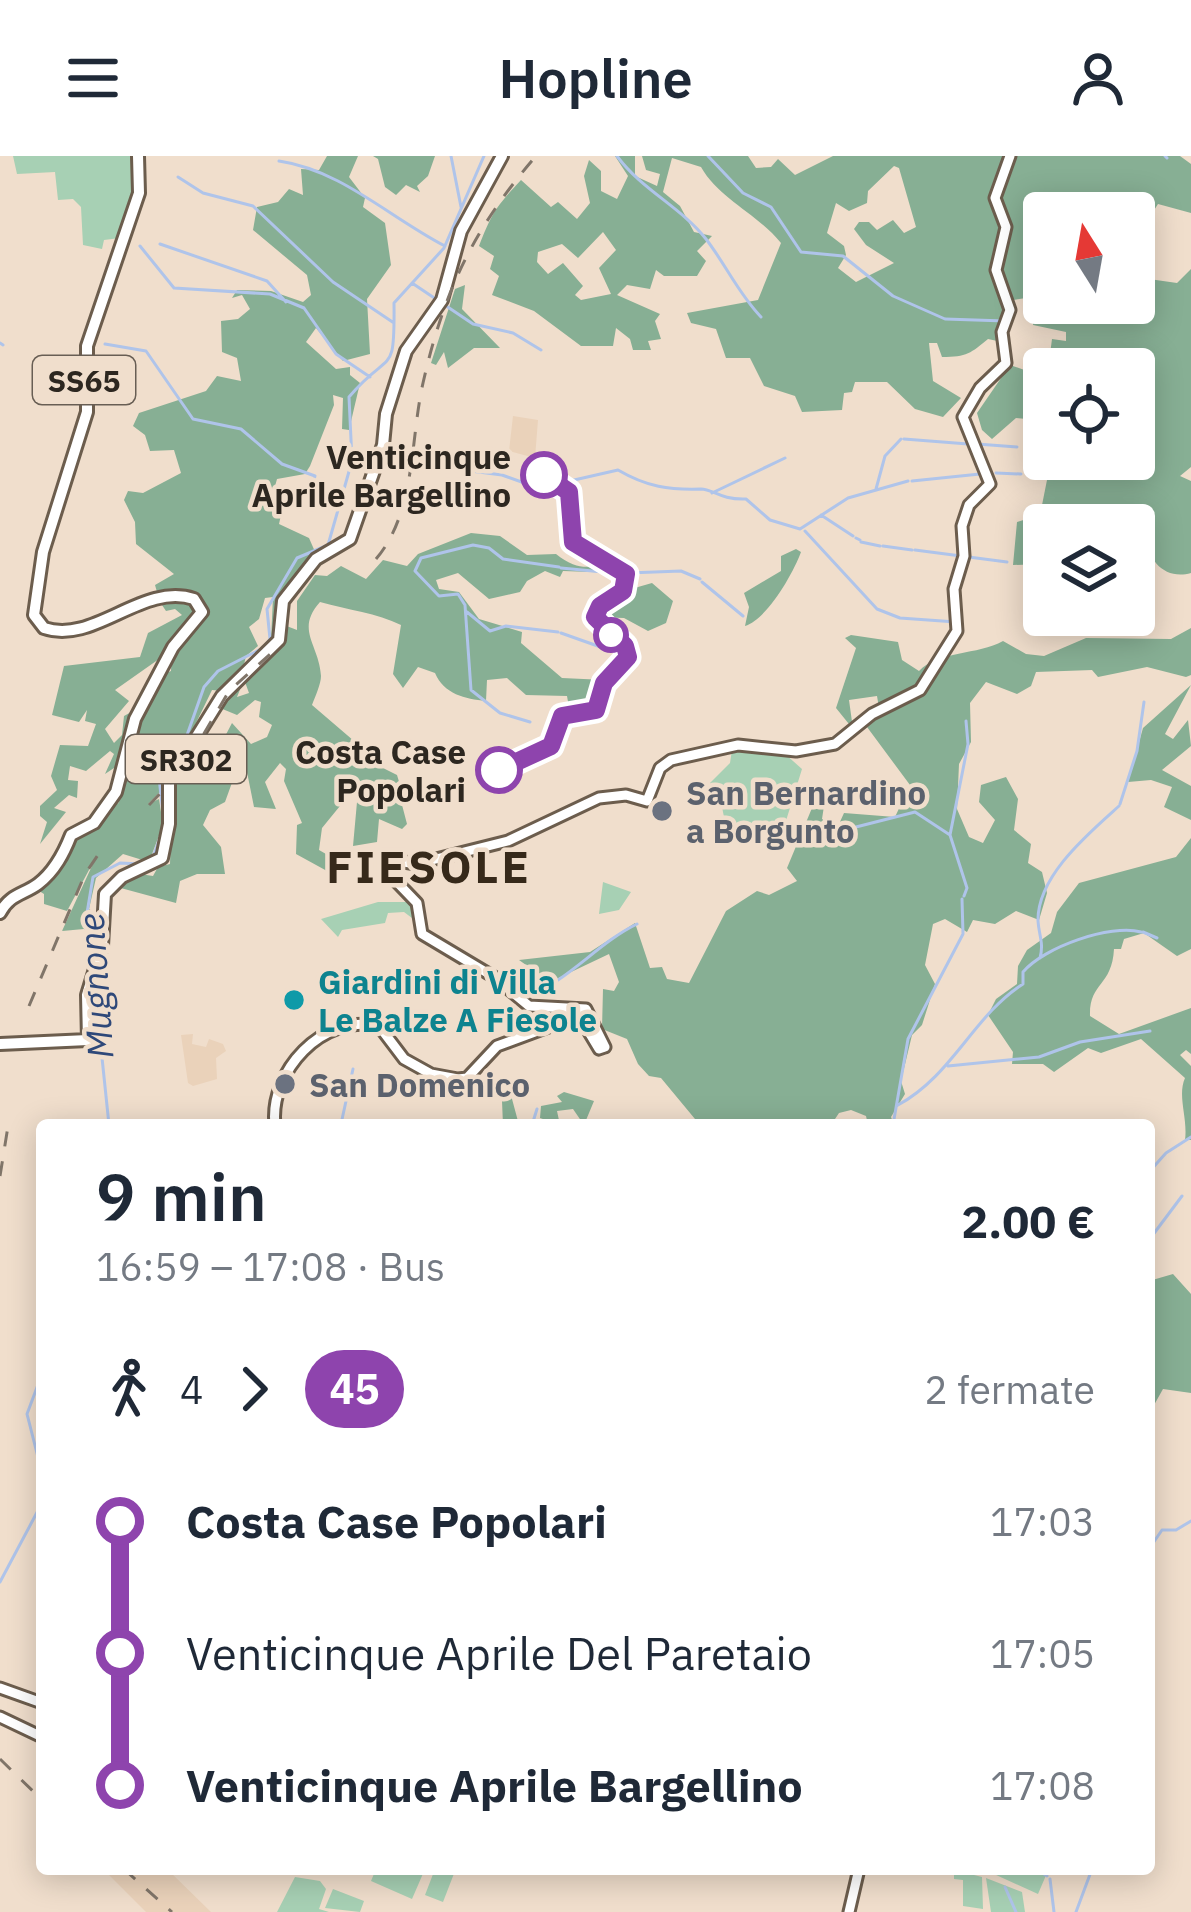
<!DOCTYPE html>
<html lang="it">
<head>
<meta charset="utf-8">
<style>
	body { margin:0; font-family:"IBM Plex Sans",sans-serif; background:#f2f2f3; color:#1f2937; height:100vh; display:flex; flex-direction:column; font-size:45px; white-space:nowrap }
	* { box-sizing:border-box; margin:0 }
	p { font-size:39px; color:#747a83 }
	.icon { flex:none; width:66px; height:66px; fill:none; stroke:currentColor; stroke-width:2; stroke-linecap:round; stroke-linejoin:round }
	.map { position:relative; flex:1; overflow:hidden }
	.side { position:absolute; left:36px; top:963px; width:1119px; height:756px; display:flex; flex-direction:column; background:#fff; border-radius:12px; box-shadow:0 6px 30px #0003 }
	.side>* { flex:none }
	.badge { padding:0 24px; border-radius:39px; font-size:42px; line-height:78px }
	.needle { width:78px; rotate:349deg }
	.buttons { position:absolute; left:1023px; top:36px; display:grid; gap:24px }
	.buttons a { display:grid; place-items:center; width:132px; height:132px; border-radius:12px; background:#fff; box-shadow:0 6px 30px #0003; font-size:60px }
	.map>.badge { position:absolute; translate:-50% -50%; box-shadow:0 0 0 6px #fff }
	.legs { display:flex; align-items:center; gap:18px; height:132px; padding:0 60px; font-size:39px }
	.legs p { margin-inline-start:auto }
	.headline { display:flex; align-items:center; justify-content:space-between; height:204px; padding:0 60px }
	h1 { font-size:66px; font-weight:600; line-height:90px }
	ul { padding:0 60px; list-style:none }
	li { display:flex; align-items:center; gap:42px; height:132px; font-size:45px }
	li i { display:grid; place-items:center; width:18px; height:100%; margin:0 15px; background:currentColor }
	li i::after { content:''; width:30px; height:30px; margin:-15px; border:9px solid; border-radius:50%; background:#fff }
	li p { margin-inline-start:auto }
	li:first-child i { background:linear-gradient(#0000 50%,currentColor 0) }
	li:last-child i { background:linear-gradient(currentColor 50%,#0000 0) }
	header { display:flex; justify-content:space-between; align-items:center; height:156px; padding:0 60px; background:#fff; font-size:54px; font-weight:600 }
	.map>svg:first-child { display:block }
	.built { fill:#ead2ba }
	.green { fill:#a7d0b4 }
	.forest { fill:#87af94; fill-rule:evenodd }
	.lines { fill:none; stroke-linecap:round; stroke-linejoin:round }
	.stream { stroke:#afc4ea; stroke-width:3 }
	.secondary-casing { stroke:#6c5d4d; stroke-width:15 }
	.primary-casing { stroke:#6c5d4d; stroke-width:16 }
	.secondary { stroke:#fff; stroke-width:9 }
	.primary { stroke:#fff; stroke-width:10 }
	.rail { stroke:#807569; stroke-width:3; stroke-dasharray:15 15; stroke-linecap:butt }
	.line-1-casing { stroke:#fff; stroke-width:27 }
	.line-1 { stroke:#8e44ad; stroke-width:18 }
	.stop-1-dot { fill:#fff; stroke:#8e44ad; stroke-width:6 }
	.worship-dot { fill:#6b7280; stroke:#f0decc; stroke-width:4.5 }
	.culture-dot { fill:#0f9aa8; stroke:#f0decc; stroke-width:4.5 }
	.labels { text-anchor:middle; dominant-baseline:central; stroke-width:9; stroke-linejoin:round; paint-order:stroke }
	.shield { fill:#f0decc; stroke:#685e54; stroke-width:3 }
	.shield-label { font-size:30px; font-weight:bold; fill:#2d2720 }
	.stop-label { font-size:33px; font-weight:bold; fill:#2d2720; stroke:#f0decc; text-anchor:end }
	.worship-label { font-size:33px; font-weight:bold; fill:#5b616d; stroke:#f0decc; text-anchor:start }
	.culture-label { font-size:33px; font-weight:bold; fill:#0d838f; stroke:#f0decc; text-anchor:start }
	.water-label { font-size:36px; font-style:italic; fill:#2e4879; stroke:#f0decc }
	.district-label { font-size:45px; font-weight:bold; letter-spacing:3px; fill:#36291a; stroke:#f0decc }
</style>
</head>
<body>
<header><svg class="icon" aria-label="menu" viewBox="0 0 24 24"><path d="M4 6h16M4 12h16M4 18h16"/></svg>Hopline<svg class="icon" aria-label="person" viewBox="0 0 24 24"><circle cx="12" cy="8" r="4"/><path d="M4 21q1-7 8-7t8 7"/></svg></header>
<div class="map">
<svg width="1191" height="1756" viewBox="0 0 1191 1756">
	<rect width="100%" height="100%" fill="#f0decc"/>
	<path class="built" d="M513 260 538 264 535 302 509 295Z
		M193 878 192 888 206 891 209 883 223 888 226 895 216 902 217 923 193 930 188 927 181 879Z
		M103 1713H167L211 1756H146Z"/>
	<path class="green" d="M13 0H136L138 33 120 82 104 84 102 93 83 89 81 51 73 43 58 44 55 16 17 18Z
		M740 592 784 597 802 613 785 668 774 665 767 675 725 666 720 641 710 627 730 607 732 594Z
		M603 726 631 736 619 754 599 758Z
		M378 746H411L412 762 404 756 388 757 385 767 342 774 338 781 321 763Z
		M376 1713H425L412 1743 371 1725Z
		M435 1713 455 1715 443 1746 425 1739Z
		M983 1713H1041L1047 1717 1038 1738Z
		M954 1714 982 1721 983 1753 963 1750V1724L954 1723Z
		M295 1721 320 1725 326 1733 319 1753 329 1756H277Z
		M986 1722 1022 1736 1025 1756H991Z
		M333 1733 364 1745 360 1756 325 1752Z"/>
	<path class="forest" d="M327 0H358L349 21 365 42 363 51 385 67 391 109 367 143 370 198 343 205 316 172 306 186 336 213 350 211V219L360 227 349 274 342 273 343 242 333 239 334 249 310 310 305 318 277 323 271 345 281 359 279 368 309 382 316 398 282 445 278 479 223 535 212 534 165 631 148 648 159 643 163 669 149 706 123 698 96 722 89 753 98 759V779L84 773 62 775 97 699 67 755 44 748V738L36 733 73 681 115 643 118 648 139 561 163 518 171 515C171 489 196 482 204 457L195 440 157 436 155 429 174 418 136 388 135 366 124 344 128 335 143 337 181 317 174 294 150 295 145 279 133 270 139 257 206 235 217 220 241 225 237 202 222 196 221 165 238 163 250 153 242 139 232 142 237 134 271 135 303 146 311 139 307 119 253 74 257 51 278 46 289 33 303 39 301 13 319 14ZM273 441 271 484 243 513 246 500 258 490 249 471 259 463 265 442Z
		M373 0H435L428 20 417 30 420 36 406 29 396 39 385 31 378 3Z
		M615 0H635V20L657 30 660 18 646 14 642 0H748L756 12 771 11 778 3 795 19 833 0H1180L1191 8V57L1158 48 1147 65 1140 57 1134 62V57H1044V147L1059 158 1084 148 1134 147 1149 123 1177 127 1191 113V311L1180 320 1191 325V417C1166 424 1148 406 1146 381 1122 365 1106 355 1072 356L1064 369H1044V408L1013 409 1017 366 1040 359 1047 324 1057 314 1071 313 1080 303H1134V213H1085L1086 206H1073L1070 213H1044V221L1036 224 1044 253 1027 254 1038 258 1037 264 1016 262 992 283 982 274 977 257 1010 209 1033 217 1049 206 1052 183 1066 185V176L1033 169 1035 151 1026 142 1000 146 1008 159 1002 186 988 183C971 197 967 201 942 201L937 187H929L933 225 961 242 943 261 915 253 887 226H855L852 236 844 237 842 254 802 256 795 240 764 230 750 202H726L716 173 691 167 687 157 758 144 781 87C758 58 719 43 701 11L672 2 663 36 680 50 694 76 712 80 697 95 706 105 697 120H664L656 114 650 133 627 129 617 139 660 158 655 165 661 183 648 185 651 194H633L630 183 616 172 613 190H581L534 155 492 139 499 120 490 113 494 100 479 90C492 57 495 52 521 24L551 51 558 46 577 63 590 47 584 20 589 4 601 15V35L617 43 628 20ZM894 10 899 12 916 71 904 77 893 64 877 74 869 66H859L854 73 866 89 894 107 856 126 838 112 846 99 844 90 827 77 836 47 849 55 867 47 868 35ZM603 76 616 94 599 112 611 138 581 144 575 139 583 130 563 107 548 118 537 106 538 96 562 88 578 102Z
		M465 129 462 153 500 192H474L448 212 444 196 436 209 431 207 455 133Z
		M471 377 500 380 527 399 556 398C590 425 601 399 629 410L631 433 652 427 673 445 666 467 648 475 624 462 596 461 602 450 622 438 619 417 563 415 560 421 545 415 527 425 520 436 489 443 458 417 436 424 439 433 459 436 479 463 522 476 521 487 562 522 605 524 596 552 570 557 567 540 526 539 507 522 487 524 486 545C465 543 444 538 435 517L418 511 403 532 393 518 401 469C377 457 348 454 320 446 295 474 319 488 321 520 321 528 315 541 312 549L361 591V601L397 619 400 629 391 630 393 645H401L407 668 402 673 379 663 377 686 353 690 358 635 353 634 322 672 319 694 333 702 327 715 296 698 297 669 302 667 284 625 286 613 280 607 265 626 276 653 254 651 247 616 238 610 225 646 210 654 203 669 221 691 225 718H197L180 725 176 747 117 731 140 718 153 720 158 711 170 708 171 673 177 669 169 635 212 562 204 592 211 595 213 610 237 599 231 583 221 588 232 567 251 588 267 581 272 569 259 561 261 546 255 544 237 559 220 552 243 526 237 541 249 537 245 526 278 493 284 469 297 474V445L315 419 327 420 341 410 366 423 383 404 407 410 418 398Z
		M796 393 801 396C793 418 767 463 745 470L749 451 744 437 781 415V400Z
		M158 443 192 445 197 456 159 503 115 534 129 545 105 573 114 587 122 579 124 560 133 555 117 610 105 618 114 598 110 595 86 615 70 610 68 624 78 625 77 642 69 639 54 652 66 656 40 688 47 666 40 660V650L57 634 51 620 60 589 88 590 96 568 85 565 87 554 79 566 52 559 64 510 140 501 148 477 182 459 175 453 166 455Z
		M1191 472V519L1186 521 1147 511 1098 521 1092 514 1036 516 1031 530 1017 538 986 526 970 547 971 586 959 608 957 653 969 681 983 687 995 664 979 646 981 629 1006 621 1018 643 1014 674 1031 688 1028 707 1042 716 1047 737 1039 764 1016 755 995 768 973 764 967 776 945 763 933 768 925 809 935 828 922 869 912 879 901 925 905 938 891 961 894 969H868L866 960 851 954 839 957 831 969H689L695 963 661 922 649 920 638 908 627 883 602 873 603 833 614 835 619 826 609 798 550 826 519 804 590 796 635 767 650 812 662 811 667 823 689 827 726 755 757 735 769 739 797 725 787 712 812 652 824 650 822 663 839 668 844 657 895 661 910 629 867 571 857 578 836 552 856 492 845 482 851 479 898 486 902 504 919 515C938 495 978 499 1003 485L1026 498 1044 500 1086 482 1171 483ZM877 540 879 552 853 573 849 544Z
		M1191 529 1165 578 1173 583 1188 564 1191 590 1162 614 1191 630V664L1164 651 1172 631 1151 624 1128 626 1143 572Z
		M1191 682V793L1177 800 1144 777 1124 783 1121 793H1114C1112 831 1089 826 1090 860L1119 878 1191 852V898L1186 894 1180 899 1191 910V984H1185C1188 962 1177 940 1185 922L1141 883 1101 897 1088 892 1054 916 1043 908H1012L1013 896 988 859 996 843 1017 828 1018 810 1027 794 1051 777 1057 756 1079 727 1176 701Z
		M498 927 508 928 519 969H503L502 945 491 932Z
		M564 936 594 945 584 969 573 953 557 955 560 969 540 962 541 950 562 946 557 940Z
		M1173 1118 1191 1138V1237L1163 1233 1149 1258V1125Z"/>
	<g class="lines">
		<path class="stream" d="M451 0 461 51
			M617 0C642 34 681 51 706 83 726 109 738 137 761 161
			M708 0 743 37 771 51 801 96 843 100 893 140 945 163 1005 165
			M1165 0 1167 2
			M279 5C341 14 389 61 445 90
			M178 21 203 37 253 50 333 126 394 167
			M160 88 267 125 286 146
			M140 90 174 132 270 138 304 152 336 198 370 221
			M412 127 473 168 513 177 541 194
			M0 187 3 189
			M105 188 146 195 193 263 241 273 282 308 315 320 309 344 334 353
			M904 283 968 288
			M977 288 1017 291
			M455 313 502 319 555 338 558 331
			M996 317 1021 318
			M912 325 980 318
			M561 327 618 314C647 331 669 334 701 333 713 333 720 344 746 343L770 364 800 373 848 342 908 325
			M876 333 885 300 901 283
			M712 337 785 302
			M821 359 853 380
			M805 375 877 453 900 462 956 466
			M856 382 860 384
			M861 386 880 390
			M883 390 912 394
			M915 394 1007 406
			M561 412 624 418
			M628 417 681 415 700 423
			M702 426 743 460
			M467 456 490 475 506 470 558 476
			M561 477 609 494
			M530 566 500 557 471 534 465 449 458 438 439 440 415 415 421 402 473 389 489 392 503 403 559 411
			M180 599 204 531 218 515 265 491 270 483 267 453 297 402 328 389 352 305 349 241C390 192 395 224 394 147L444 92 484 0
			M1120 648 1137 595 1144 546
			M164 667 159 621 176 607
			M829 686 856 671 915 656 950 679
			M153 701 162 676
			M964 740 967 732 950 679 968 588 966 565
			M1143 776 1157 782
			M95 794 87 757 93 721 120 707 141 708
			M1040 802C1044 787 1039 780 1038 765 1037 720 1089 677 1119 650
			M99 815 102 837 92 871 101 892 109 969
			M558 824C585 806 608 782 637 768
			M948 910 1039 901 1080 886 1150 875
			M898 949C953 919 973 860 1023 828V816C1044 791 1110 768 1141 776
			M341 968 353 913
			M532 969 537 953
			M893 969 908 883 963 778 962 743
			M1149 1016 1166 997 1191 981
			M1149 1084 1182 1040
			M42 1218 27 1258 42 1317
			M1149 1393 1162 1374H1176L1191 1365
			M0 1426 42 1347
			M1036 1713 1047 1720
			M1050 1723 1054 1756
			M1005 1731 1016 1756
			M1076 1756 1092 1713"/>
		<defs>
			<path id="secondary" d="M399 704 392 721 417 747 422 778 494 821 529 850 586 853 605 891
				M398 705 416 708 508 685 599 642 626 639 647 645 660 612 671 604 738 589 796 595 835 588 872 558 920 534 957 475 954 433 964 400 962 370 969 349 990 328 963 261 980 232 1006 207 1002 176 1010 154 996 114 1006 71 995 42 1010 0
				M275 969C269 916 322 857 379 870L404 903 431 918 458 923 467 922 497 890 570 863 584 868 599 893 605 891
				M0 1532 42 1547
				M0 1561 42 1581
				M849 1756 859 1713"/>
			<path id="primary" d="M0 757C10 738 23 739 38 728 55 715 64 697 71 679L94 667 116 636 135 563 173 491 202 456 194 443C142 426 94 489 44 472L34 459 43 396 87 256V190L139 37 138 0
				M0 888 88 884 87 839 102 790 105 738 122 721 162 702 169 668V625L222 540 279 484 283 445 316 403 350 383 383 289 386 258 406 195 442 144 461 75 502 0"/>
		</defs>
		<use href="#secondary" class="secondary-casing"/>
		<use href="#primary" class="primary-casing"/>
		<use href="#secondary" class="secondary"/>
		<use href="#primary" class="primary"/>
		<path class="rail" d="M376 403C416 356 410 284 423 227 444 134 474 72 536 0
			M149 649 182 615 229 535 276 493
			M29 850 85 718 100 696
			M0 1020 9 964
			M0 1603 42 1644
			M124 1713 172 1756"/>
	</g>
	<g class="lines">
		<defs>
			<path id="line-1" d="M499 614 551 590 562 560 596 554 604 527 628 501 625 490 595 461 600 450 623 435 626 418 573 386 569 336 544 319"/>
		</defs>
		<use href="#line-1" class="line-1-casing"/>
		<use href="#line-1" class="line-1"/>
	</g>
	<g class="stop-1-dot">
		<circle cx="544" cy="319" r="21"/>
		<circle cx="611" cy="479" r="15"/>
		<circle cx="499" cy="614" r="21"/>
	</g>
	<g class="worship-dot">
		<circle cx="662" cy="655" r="12"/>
		<circle cx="285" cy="928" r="12"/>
	</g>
	<circle class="culture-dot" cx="294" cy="844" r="12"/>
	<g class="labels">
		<g class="shield">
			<rect x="33" y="200" width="102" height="48" rx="9"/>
			<rect x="126" y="579" width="120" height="48" rx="9"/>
		</g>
		<g class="shield-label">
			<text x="84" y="224">SS65</text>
			<text x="186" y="603">SR302</text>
		</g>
		<g class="stop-label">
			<text x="511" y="300">Venticinque<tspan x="511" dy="38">Aprile Bargellino</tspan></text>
			<text x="466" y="595">Costa Case<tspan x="466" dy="38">Popolari</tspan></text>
		</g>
		<g class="worship-label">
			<text x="686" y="636">San Bernardino<tspan x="686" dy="38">a Borgunto</tspan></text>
			<text x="309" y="928">San Domenico</text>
		</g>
		<g class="culture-label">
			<text x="318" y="825">Giardini di Villa<tspan x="318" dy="38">Le Balze A Fiesole</tspan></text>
		</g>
		<g class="water-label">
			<text transform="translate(95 830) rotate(-94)">Mugnone</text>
		</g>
		<g class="district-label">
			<text x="429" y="710">FIESOLE</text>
		</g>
	</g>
</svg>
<div class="buttons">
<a><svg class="needle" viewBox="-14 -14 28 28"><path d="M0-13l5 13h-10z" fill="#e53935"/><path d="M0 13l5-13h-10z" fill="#747a83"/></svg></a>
<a><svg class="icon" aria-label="locate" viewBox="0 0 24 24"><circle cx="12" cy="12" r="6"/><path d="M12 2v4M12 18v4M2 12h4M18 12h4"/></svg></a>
<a><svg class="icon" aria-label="layers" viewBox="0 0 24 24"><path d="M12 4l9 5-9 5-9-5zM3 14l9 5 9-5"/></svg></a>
</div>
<section class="side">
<div class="headline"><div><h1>9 min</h1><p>16:59 – 17:08 · Bus</p></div><b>2.00 €</b></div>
<div class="legs"><svg class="icon" aria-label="walk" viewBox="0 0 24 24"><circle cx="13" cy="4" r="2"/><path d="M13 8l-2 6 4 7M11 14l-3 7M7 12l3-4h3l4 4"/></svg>4<svg class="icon" aria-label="forward" viewBox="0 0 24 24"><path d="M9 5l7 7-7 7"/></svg><b class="badge" style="background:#8e44ad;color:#fff">45</b><p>2 fermate</p></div>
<ul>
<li><i style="color:#8e44ad"></i><b>Costa Case Popolari</b><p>17:03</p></li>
<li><i style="color:#8e44ad"></i><span>Venticinque Aprile Del Paretaio</span><p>17:05</p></li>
<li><i style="color:#8e44ad"></i><b>Venticinque Aprile Bargellino</b><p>17:08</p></li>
</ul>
</section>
</div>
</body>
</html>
